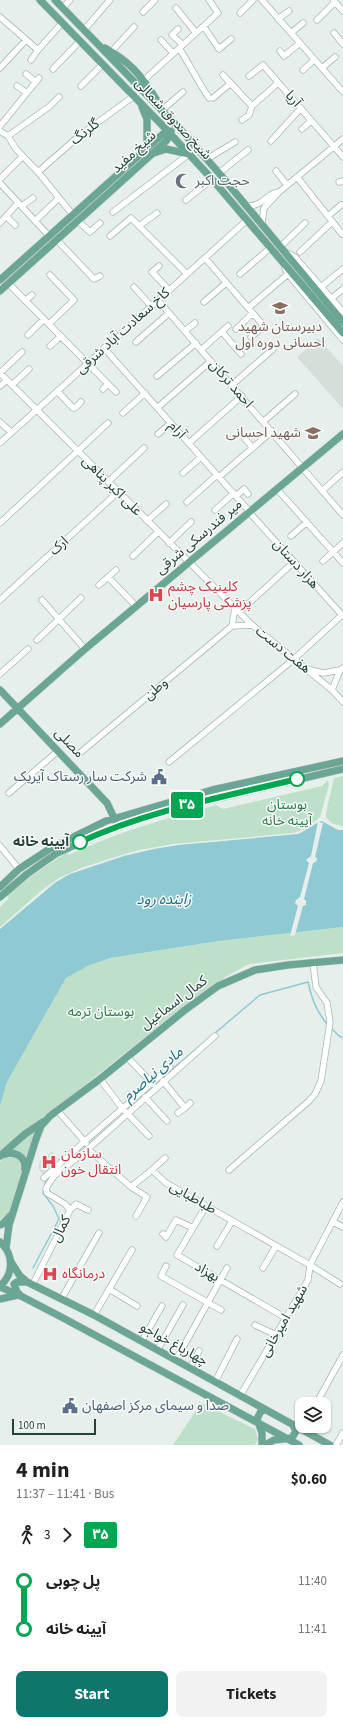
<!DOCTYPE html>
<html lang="en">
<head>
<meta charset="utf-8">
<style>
	body { margin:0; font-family:"Source Sans 3","Noto Sans Arabic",sans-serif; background:#f2f2f2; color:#202124; height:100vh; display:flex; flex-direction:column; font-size:15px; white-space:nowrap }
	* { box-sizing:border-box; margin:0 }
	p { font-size:13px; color:#757577 }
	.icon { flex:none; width:22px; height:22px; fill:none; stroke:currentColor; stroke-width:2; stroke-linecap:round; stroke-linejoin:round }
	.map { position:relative; height:1445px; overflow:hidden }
	.sheet { display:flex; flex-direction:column; background:#fff; flex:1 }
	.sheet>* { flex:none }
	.badge { padding:0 8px; border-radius:3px; font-size:14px; line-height:26px }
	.controls { position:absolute; left:295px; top:1397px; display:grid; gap:8px }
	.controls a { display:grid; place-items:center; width:36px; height:36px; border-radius:8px; background:#fff; box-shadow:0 1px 3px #0004; font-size:20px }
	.scale { position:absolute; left:12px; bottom:10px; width:84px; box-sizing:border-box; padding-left:4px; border:2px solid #24423a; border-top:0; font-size:11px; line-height:14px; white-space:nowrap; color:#24423a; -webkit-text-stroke:3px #f7fbf9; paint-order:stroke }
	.map>.badge { position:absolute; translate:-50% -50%; box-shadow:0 0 0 2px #fff }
	.legs { display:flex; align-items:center; gap:6px; height:44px; padding:0 16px; font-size:13px }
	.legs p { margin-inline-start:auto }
	.headline { display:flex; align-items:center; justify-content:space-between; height:68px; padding:0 16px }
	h1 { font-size:22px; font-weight:700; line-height:30px }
	.cta { display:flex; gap:8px; margin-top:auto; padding:8px 16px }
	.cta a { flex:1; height:46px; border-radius:8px; background:#0f766e; color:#fff; font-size:16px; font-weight:700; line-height:46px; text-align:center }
	.cta a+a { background:#f2f2f2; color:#202124 }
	ul { padding:0 16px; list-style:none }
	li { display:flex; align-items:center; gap:14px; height:48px; font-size:15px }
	li i { display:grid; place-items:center; width:6px; height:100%; margin:0 5px; background:currentColor }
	li i::after { content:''; width:10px; height:10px; margin:-5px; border:3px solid; border-radius:50%; background:#fff }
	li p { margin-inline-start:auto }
	li:first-child i { background:linear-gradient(#0000 50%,currentColor 0) }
	li:last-child i { background:linear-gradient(currentColor 50%,#0000 0) }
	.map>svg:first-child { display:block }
	.built { fill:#d4dfda }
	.green { fill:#bfe0c8 }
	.water { fill:#8ec9d4 }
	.pier { fill:#e6efeb }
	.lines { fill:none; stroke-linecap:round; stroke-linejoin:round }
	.stream { stroke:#8ec9d4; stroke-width:1.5 }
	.minor-casing { stroke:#a8b8b2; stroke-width:7 }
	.major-casing { stroke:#c2cac8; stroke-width:8 }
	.minor { stroke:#fff; stroke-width:5.5 }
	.major { stroke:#6aa596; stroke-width:7 }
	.line-1-casing { stroke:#fff; stroke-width:9 }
	.line-1 { stroke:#00a651; stroke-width:6 }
	.stop-1-dot { fill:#fff; stroke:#00a651; stroke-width:2 }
	.labels { text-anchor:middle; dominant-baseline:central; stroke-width:3; stroke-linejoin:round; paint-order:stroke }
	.street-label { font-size:14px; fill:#24423a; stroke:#f7fbf9 }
	.worship-label { font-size:14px; fill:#5b616d; stroke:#f7fbf9; text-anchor:start }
	.education-label { font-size:14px; fill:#785e54; stroke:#f7fbf9 }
	.health-label { font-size:14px; fill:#be3a42; stroke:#f7fbf9; text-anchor:start }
	.service-label { font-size:14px; fill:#4e5e75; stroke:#f7fbf9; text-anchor:end }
	.park-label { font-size:14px; fill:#2d7a4b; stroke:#f7fbf9 }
	.stop-label { font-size:14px; font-weight:bold; fill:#24423a; stroke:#f7fbf9; text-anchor:end }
	.water-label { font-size:15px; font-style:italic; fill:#1c6f80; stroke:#f7fbf9 }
</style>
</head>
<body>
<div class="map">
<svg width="343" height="1445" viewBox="0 0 343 1445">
	<rect width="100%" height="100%" fill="#e6efeb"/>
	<path class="built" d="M318 338 343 366V409L297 357Z
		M52 1151 60 1160 43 1175 38 1168 40 1161 47 1153 49 1154Z"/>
	<path class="green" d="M343 776V826L333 824 326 818V813L334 778Z
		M328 780 329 785 320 817 306 829 293 833 173 844 139 850 118 856 81 868 59 878 42 890 0 927V907L9 898 7 895 27 879 67 852 69 855C117 832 164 819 216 805L223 809 322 786Z
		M343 927V953L249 964 227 976 155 1029 0 1153V1106L7 1082 66 978 88 966 110 958 219 941Z
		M37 1127 26 1157 12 1149Z
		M4 1157 16 1158 20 1162 22 1171 9 1212 0 1222V1162Z
		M201 1403 255 1429 258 1439 255 1445H173Z"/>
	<path class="water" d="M322 821 338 830H343V927L219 941 110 958 88 966 66 978 7 1082 0 1106V929L56 882 70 874 124 856 154 849 179 845 298 834C307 830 313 824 322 821Z"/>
	<path class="pier" d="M318 822 323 823 315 857 317 858 316 862 313 863 304 899 306 901V905L303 906 295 935 290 936 298 906 295 903 296 900 300 897 309 863 306 860 311 856Z"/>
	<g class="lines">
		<path class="stream" d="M331 1028 339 1036 343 1038
			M163 1077 260 995 308 982C311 997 318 1014 328 1025
			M66 1162 111 1122
			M33 1268 59 1219 53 1206 43 1193 46 1180 52 1175"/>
		<defs>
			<path id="minor" d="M262 0 343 92
				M334 1 343 11
				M63 8 70 0
				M176 8 196 33
				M143 12 155 0
				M240 13 253 0
				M0 17 38 50 62 23
				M278 19 289 11
				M317 20 335 2
				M204 27 219 49 231 39
				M178 29 172 35 183 45
				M84 30 110 0
				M291 33 303 23
				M334 33 343 44
				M161 40 173 53
				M179 48C190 65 198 82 209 98
				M280 51 284 56 300 43
				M111 52 134 27
				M31 60 38 50
				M0 68 26 40
				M322 68 335 57
				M53 69 80 41
				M303 70 314 60
				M26 74 36 82
				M223 75 252 106
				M249 76 263 65 343 157
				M144 80 218 13 209 0
				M17 86 27 93
				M81 86 103 64
				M213 98 231 83
				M162 110 183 92
				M242 120 249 115 252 106 278 83
				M0 126 39 78
				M302 129 311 121
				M0 131 8 136 16 149 38 172 73 215
				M8 136 50 106 59 97
				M271 141 301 108
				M207 159 235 142
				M276 171 287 185
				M38 172 79 136 134 96
				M219 173 248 150
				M297 177 342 234
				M0 179 22 157
				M339 182 343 181
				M0 183 49 236
				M186 200 212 179
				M22 206 33 198
				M247 206C265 206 267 192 279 192
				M113 212 189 154
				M6 216 15 225
				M328 216 341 205
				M35 221 59 198
				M78 221 90 232 100 223
				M0 223 18 203
				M262 223 264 208 279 192 343 139
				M139 226 157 213
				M110 236 131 218 187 274
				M57 240 94 279 100 276
				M281 246 305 223
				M300 252 332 222
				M287 253 295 257 343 312
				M205 258 263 325V327L251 337
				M159 266 152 272 169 290
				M285 268 288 274 343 340
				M240 274 270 248
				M8 283 116 392
				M134 287 151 306
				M321 287 343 269
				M331 299 343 289
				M158 300 343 515
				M25 301 32 295
				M204 302 226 283
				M248 308 288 274
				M49 324 74 300 50 275
				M236 329 252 314
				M185 331 195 323
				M222 332 241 354
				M28 335 44 319
				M136 342 169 313
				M50 346 61 336
				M104 348 250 512
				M201 350 228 326
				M0 373 252 625 332 690 343 702
				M0 373 22 352
				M157 376 196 343
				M12 385 29 369
				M232 385 273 349
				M0 386 7 380
				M103 389 108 384
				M57 391 73 408H75L81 402
				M157 408 211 361
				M123 413 145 393
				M264 421 295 394
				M0 422 11 432
				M158 434 171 423
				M245 439 253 448
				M0 443 247 220
				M189 443 242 396
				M183 473 201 457
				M219 477 272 431
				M108 482 144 448
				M277 489 343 563
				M322 491 343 472
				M236 496 244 489 248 494
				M187 502 217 475
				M215 510 234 493
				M249 512 343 616
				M147 521 166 504
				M0 523 108 423
				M291 536 307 522
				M169 543 191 522
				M133 556 158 532
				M323 561 343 543
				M108 577 136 606
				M99 585 116 570
				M0 600 118 492
				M42 600 85 649
				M235 608 232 626 252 625
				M239 612 294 562
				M37 640 81 598
				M307 669 323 673 340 670
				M0 674 28 649
				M332 690 340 670 343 668
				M81 752 232 626
				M169 762 294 659 342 615
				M9 793 58 751
				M0 846 19 869
				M127 1057 153 1084
				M100 1079 122 1108 149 1136
				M163 1081 185 1108 190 1103
				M145 1097 167 1121
				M57 1110 86 1143
				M178 1113 185 1108
				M88 1149 131 1187 152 1170 166 1183 310 1265 340 1284
				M152 1170 165 1158
				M229 1170 309 1101 315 1094 321 1081 330 1022 327 1003 316 987 313 963
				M44 1178 85 1141 170 1067
				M131 1187 147 1197 136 1216
				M206 1206 177 1255 286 1318
				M70 1210 76 1204 88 1210
				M333 1222 343 1227
				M163 1234 166 1237 176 1220 193 1228
				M217 1246 232 1221
				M166 1266 161 1276 221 1310
				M263 1268 276 1246
				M33 1284 70 1210 65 1204 47 1193 46 1189 48 1185 54 1176 88 1149 215 1036
				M109 1289 137 1306
				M62 1298 99 1233
				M94 1315 132 1250
				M255 1325 276 1335
				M142 1341 162 1306
				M158 1349 183 1305
				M176 1360 227 1268
				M190 1368 199 1351
				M215 1382 237 1339
				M240 1396 308 1280 310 1265 343 1202
				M316 1404 343 1355
				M336 1445 343 1433"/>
			<path id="major" d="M40 0 162 125 212 179 343 333
				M55 0 179 128 219 173 343 322
				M105 48C130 62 141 75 156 99
				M142 107 147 119V149
				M154 153 166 149 189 154
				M0 280 164 133 171 131
				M0 291 152 154 167 140 169 132
				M0 690 107 803 116 822
				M0 724 85 649 343 434
				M0 887 19 869 51 848 106 821 212 790 343 761
				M0 897 27 874 57 853 117 826 172 809 343 769
				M2 1155C14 1150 26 1156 25 1169
				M0 1156 25 1134 43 1122
				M0 1225 3 1224 10 1216
				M0 1242C14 1254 14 1274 0 1286
				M6 1248 9 1225 36 1139 41 1126 50 1116 100 1079 185 1010 218 986 255 970 288 965 343 960
				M11 1262 20 1276 27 1282 94 1315 330 1445
				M0 1287 21 1296 65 1319 299 1445
				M21 1296 17 1292 14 1284 17 1282H27
				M0 1299 18 1295
				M262 1445V1433L257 1419 261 1411 265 1410
				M265 1445 274 1440 292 1438 296 1431 294 1427"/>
		</defs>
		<use href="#minor" class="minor-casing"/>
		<use href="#major" class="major-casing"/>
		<use href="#minor" class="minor"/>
		<use href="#major" class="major"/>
	</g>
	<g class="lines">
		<defs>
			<path id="line-1" d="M80 842C149 810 224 797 297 779"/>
		</defs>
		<use href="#line-1" class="line-1-casing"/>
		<use href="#line-1" class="line-1"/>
	</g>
	<defs>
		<symbol id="mosque-bare" viewBox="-9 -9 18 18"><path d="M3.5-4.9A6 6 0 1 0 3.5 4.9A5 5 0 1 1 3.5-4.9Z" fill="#6b7280" stroke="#f7fbf9" stroke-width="2.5" paint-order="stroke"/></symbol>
		<symbol id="school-bare" viewBox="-9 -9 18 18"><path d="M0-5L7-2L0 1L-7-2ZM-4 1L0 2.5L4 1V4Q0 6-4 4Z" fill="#8d6e63" stroke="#f7fbf9" stroke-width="2.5" paint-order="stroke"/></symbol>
		<symbol id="hospital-bare" viewBox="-9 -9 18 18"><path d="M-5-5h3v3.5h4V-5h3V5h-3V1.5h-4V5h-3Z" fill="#e0444e" stroke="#f7fbf9" stroke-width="2.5" paint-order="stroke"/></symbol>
		<symbol id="civic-bare" viewBox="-9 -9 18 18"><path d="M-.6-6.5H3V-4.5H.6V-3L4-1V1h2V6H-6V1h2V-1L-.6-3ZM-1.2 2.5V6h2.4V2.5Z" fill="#5c6f8a" stroke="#f7fbf9" stroke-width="2.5" paint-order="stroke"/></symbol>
	</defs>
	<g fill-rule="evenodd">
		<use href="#mosque-bare" x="172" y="170" width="22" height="22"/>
		<use href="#school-bare" x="269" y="297" width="22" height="22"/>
		<use href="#school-bare" x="302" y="422" width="22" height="22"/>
		<use href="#hospital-bare" x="145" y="584" width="22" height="22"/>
		<use href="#civic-bare" x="148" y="766" width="22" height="22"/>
		<use href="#hospital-bare" x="38" y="1151" width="22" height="22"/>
		<use href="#hospital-bare" x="39" y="1263" width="22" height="22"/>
		<use href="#civic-bare" x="59" y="1395" width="22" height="22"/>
	</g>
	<g class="stop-1-dot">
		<circle cx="297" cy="779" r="7"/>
		<circle cx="80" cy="842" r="7"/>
	</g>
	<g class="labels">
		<g class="street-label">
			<text transform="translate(293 99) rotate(49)">آریا</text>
			<text transform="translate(173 119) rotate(47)">شیخ صدوق شمالی</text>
			<text transform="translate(85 132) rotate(-38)">گلرنگ</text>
			<text transform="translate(134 152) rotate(-43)">شیخ مفید</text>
			<text transform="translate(123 331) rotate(-42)">کاخ سعادت آباد شرقی</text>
			<text transform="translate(231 384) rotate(49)">احمد ترکان</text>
			<text transform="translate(177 430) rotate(48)">آرام</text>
			<text transform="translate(112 486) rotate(45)">علی اکبر پناهی</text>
			<text transform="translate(199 537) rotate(-40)">میر فندرسکی شرقی</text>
			<text transform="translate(59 546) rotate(-42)">ارک</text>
			<text transform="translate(296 564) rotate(48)">هزار دستان</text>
			<text transform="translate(283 650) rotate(39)">هفت دست</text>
			<text transform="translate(156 689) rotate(-40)">وطن</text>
			<text transform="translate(69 743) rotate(46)">مصلی</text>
			<text transform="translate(174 1003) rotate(-37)">کمال اسماعیل</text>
			<text transform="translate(193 1198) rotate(30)">طباطبایی</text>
			<text transform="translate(61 1229) rotate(-64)">کمال</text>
			<text transform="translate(207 1272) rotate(30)">بهزاد</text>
			<text transform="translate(284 1321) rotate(-60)">شهید امیرخانی</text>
			<text transform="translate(174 1344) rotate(29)">چهارباغ خواجو</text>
		</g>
		<g class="worship-label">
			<text x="195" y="181">حجت اکبر</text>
		</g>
		<g class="education-label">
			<text x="280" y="327">دبیرستان شهید<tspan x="280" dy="16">احسانى دوره اول</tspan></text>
			<text x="301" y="433" text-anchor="end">شهید احسانی</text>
		</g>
		<g class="health-label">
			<text x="168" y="587">کلینیک چشم<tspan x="168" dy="16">پزشکی پارسیان</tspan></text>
			<text x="61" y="1154">سازمان<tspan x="61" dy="16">انتقال خون</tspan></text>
			<text x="62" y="1274">درمانگاه</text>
		</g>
		<g class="service-label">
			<text x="147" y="777">شرکت سار رستاک آیریک</text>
			<text x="82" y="1406" text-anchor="start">صدا و سیمای مرکز اصفهان</text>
		</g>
		<g class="park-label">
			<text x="287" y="805">بوستان<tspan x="287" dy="16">آیینه خانه</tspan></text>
			<text x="101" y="1012">بوستان ترمه</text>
		</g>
		<g class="stop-label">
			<text x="69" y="842">آیینه خانه</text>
		</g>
		<g class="water-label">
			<text x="164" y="899">زاینده رود</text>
			<text transform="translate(153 1074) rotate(-41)">مادی نیاصرم</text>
		</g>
	</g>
</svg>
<div class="controls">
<a><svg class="icon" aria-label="layers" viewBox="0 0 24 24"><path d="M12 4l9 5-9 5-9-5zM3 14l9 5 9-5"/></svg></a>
</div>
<div class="scale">100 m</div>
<b class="badge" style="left:187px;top:805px;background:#00a651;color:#fff">۳۵</b>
</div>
<section class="sheet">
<div class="headline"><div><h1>4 min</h1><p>11:37 – 11:41 · Bus</p></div><b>$0.60</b></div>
<div class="legs"><svg class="icon" aria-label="walk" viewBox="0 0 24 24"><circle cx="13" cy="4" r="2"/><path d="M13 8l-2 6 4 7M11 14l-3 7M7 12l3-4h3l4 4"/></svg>3<svg class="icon" aria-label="forward" viewBox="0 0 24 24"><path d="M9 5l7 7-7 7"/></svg><b class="badge" style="background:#00a651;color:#fff">۳۵</b></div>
<ul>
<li><i style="color:#00a651"></i><b>پل چوبی</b><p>11:40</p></li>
<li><i style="color:#00a651"></i><b>آیینه خانه</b><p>11:41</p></li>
</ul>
<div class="cta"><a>Start</a><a>Tickets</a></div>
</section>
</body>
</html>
